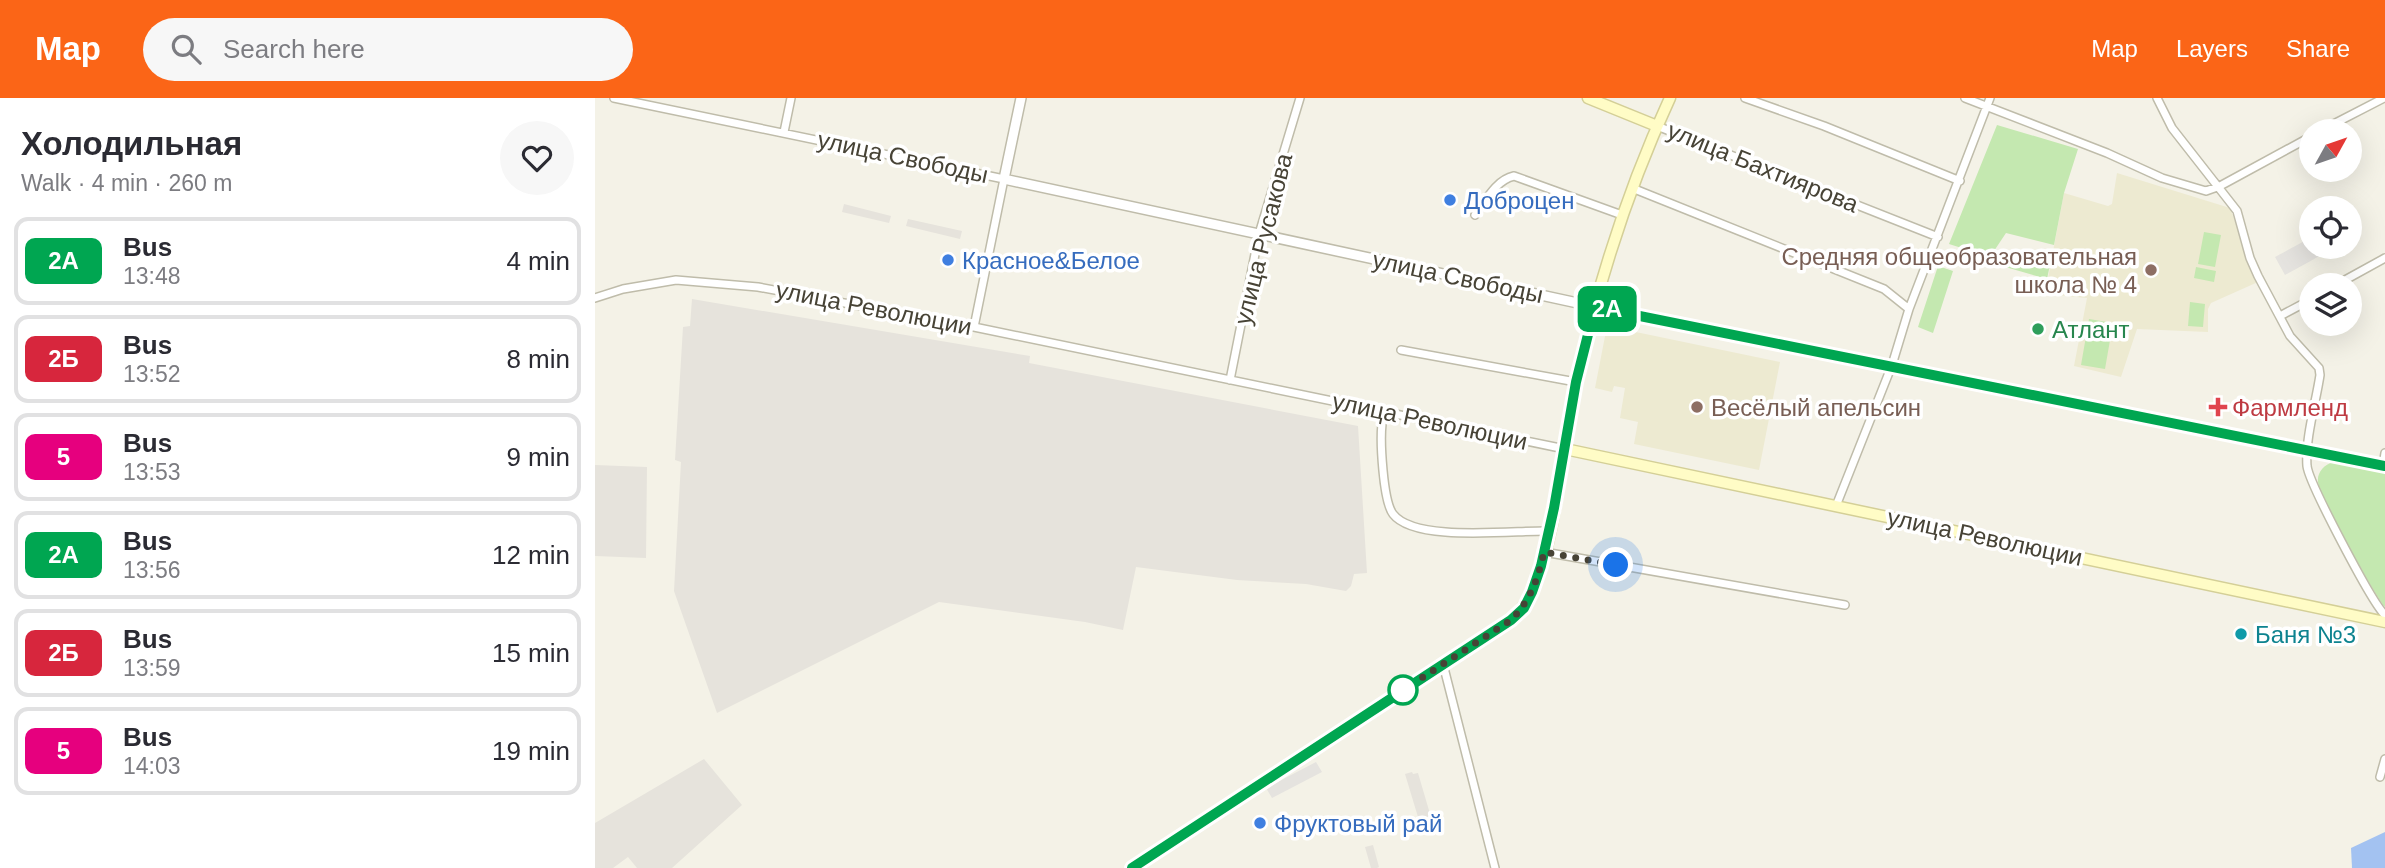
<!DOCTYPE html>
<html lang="en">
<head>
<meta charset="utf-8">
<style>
	body { margin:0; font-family:Arial,sans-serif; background:#f7f7f7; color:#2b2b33; height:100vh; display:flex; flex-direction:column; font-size:26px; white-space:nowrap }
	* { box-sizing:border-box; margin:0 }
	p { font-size:23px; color:#7c7c81 }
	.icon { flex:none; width:38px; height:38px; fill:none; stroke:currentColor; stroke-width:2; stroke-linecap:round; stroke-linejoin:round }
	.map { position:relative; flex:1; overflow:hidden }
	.sheet { display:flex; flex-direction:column; background:#fff; width:595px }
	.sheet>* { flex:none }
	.badge { padding:0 14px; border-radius:10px; font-size:24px; line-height:46px }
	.needle { width:46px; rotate:50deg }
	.controls { position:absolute; left:1704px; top:21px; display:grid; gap:14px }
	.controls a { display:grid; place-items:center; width:63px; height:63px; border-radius:50%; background:#fff; box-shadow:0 7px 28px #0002; font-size:35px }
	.you { position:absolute; width:35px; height:35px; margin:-18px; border:5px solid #fff; border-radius:50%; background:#1a73e8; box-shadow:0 0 0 10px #1a73e833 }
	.map>.badge { position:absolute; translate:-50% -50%; box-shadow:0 0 0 4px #fff }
	.round { display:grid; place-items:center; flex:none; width:74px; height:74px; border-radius:37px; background:#f7f7f7 }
	.head { display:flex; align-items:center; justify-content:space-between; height:119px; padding:0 21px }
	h1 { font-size:33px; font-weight:800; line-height:52px }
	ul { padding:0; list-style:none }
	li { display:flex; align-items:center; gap:21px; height:88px; margin:0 14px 10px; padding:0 7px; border:4px solid #e1e1e2; border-radius:14px }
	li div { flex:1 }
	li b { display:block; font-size:26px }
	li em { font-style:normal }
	li .badge { min-width:77px; font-weight:700; text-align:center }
	header { display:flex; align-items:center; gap:42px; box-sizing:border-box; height:98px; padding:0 35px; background:#fb6517; color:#fff }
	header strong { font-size:33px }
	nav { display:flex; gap:38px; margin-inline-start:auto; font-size:24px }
	.search { width:490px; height:63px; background:#f7f7f7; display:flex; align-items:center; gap:18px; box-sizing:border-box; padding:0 24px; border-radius:38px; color:#7c7c81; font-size:26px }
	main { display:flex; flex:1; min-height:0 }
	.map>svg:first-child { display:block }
	.industrial { fill:#e6e3dc }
	.education { fill:#edead1 }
	.green { fill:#c4e8b0 }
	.parking { fill:#e5e3df }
	.water { fill:#a3c2f1 }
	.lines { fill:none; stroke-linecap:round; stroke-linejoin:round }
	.minor-casing { stroke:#bfbcaa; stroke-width:10 }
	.tertiary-casing { stroke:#bfbcaa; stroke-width:12 }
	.secondary-casing { stroke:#d4cf97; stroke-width:13 }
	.minor { stroke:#fff; stroke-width:7 }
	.tertiary { stroke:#fff; stroke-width:9 }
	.secondary { stroke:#fffcc6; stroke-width:10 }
	.line-casing { stroke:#fff; stroke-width:16 }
	.line { stroke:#00a651; stroke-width:10 }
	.walk { stroke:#474336; stroke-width:7; stroke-dasharray:0 12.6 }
	.shop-dot { fill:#3f7fe0; stroke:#fff; stroke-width:2.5 }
	.education-dot { fill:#8d6e63; stroke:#fff; stroke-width:2.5 }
	.leisure-dot { fill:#2e9e5b; stroke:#fff; stroke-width:2.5 }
	.health-dot { fill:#e0444e; stroke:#fff; stroke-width:2.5 }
	.culture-dot { fill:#0f9aa8; stroke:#fff; stroke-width:2.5 }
	.stop-dot { fill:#fff; stroke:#00a651; stroke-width:3.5 }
	.labels { text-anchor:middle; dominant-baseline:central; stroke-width:7; stroke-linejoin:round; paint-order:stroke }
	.street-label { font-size:24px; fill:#474336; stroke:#fff }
	.shop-label { font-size:24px; fill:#366cbe; stroke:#fff; text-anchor:start }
	.education-label { font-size:24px; fill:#785e54; stroke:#fff; text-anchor:end }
	.leisure-label { font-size:24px; fill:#27864d; stroke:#fff; text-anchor:start }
	.health-label { font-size:24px; fill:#be3a42; stroke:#fff; text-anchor:start }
	.culture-label { font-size:24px; fill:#0d838f; stroke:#fff; text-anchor:start }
</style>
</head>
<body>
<header>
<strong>Map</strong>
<div class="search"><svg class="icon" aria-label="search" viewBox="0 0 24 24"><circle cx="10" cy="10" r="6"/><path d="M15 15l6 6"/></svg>Search here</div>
<nav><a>Map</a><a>Layers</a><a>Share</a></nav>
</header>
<main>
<section class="sheet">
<div class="head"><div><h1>Холодильная</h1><p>Walk · 4 min · 260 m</p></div><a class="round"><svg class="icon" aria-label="heart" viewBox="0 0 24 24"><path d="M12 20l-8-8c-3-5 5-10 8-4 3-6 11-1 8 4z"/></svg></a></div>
<ul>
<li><span class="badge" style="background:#00a651;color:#fff">2А</span><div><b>Bus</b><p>13:48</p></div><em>4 min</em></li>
<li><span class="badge" style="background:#d7263d;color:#fff">2Б</span><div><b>Bus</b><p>13:52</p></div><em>8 min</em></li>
<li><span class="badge" style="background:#e6007e;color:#fff">5</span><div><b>Bus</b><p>13:53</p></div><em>9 min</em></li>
<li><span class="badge" style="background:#00a651;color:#fff">2А</span><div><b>Bus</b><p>13:56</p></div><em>12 min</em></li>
<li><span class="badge" style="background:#d7263d;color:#fff">2Б</span><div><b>Bus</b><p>13:59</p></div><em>15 min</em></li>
<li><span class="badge" style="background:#e6007e;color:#fff">5</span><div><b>Bus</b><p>14:03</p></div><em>19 min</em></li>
</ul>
</section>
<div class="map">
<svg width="1790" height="770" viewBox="0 0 1790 770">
	<rect width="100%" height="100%" fill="#f4f2e7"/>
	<path class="industrial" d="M249 106 296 118 294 125 247 114Z
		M313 121 367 133 365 141 311 128Z
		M97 201 435 258 434 265 763 328 772 475 759 476 756 488 751 493 711 486 642 482 541 469 528 532 490 524 344 504 122 615 79 493 86 364 80 362 88 229 95 228Z
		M0 367 52 369 51 460 0 458Z
		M109 661 147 707 77 770H42L33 759 18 770H0V725Z
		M817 674 818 676 823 675 838 726 826 729 810 676Z
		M778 747 784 769 782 770H776L770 749Z"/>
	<path class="education" d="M1522 75 1635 110 1663 184 1616 205 1613 211V234L1542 231 1526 279 1479 268 1492 200 1450 196 1469 95 1513 108 1517 106Z
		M1012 228 1185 264 1164 372 1039 346 1043 324 1025 320 1030 290 1019 288 1017 294 1000 290Z"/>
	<path class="green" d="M1402 27 1483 51 1469 95 1459 147 1411 135 1395 159 1354 146Z
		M1609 134 1626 137 1620 169 1603 166Z
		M1410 152 1456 162 1452 181 1400 166Z
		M1343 168 1358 173 1338 235 1323 229Z
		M1601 169 1621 173 1619 184 1599 180Z
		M1595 204 1610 206 1608 229 1593 228Z
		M1494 221 1518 225 1510 271 1486 267Z
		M1738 364 1790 374V509C1780 498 1724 397 1723 384 1722 374 1729 367 1738 364Z"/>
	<path class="parking" d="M1717 139V149H1727L1730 155 1690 177 1680 159Z
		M721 664 727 674 677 700 671 690Z"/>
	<path class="water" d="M1790 734V770H1757L1756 750Z"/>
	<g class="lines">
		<defs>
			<path id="minor" d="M19 0 409 81 379 229
				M1150 0 1229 28 1365 83
				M1370 0 1512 55 1567 80 1611 93 1625 88 1717 38
				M1562 0 1577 30 1642 113 1655 160 1663 178 1695 238 1724 270 1725 277C1721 304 1710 341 1712 368 1714 385 1777 505 1790 517
				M1062 28 1343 139
				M1725 33 1789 0
				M189 34 196 0
				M1037 90 1289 191 1314 211
				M880 117C891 102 901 82 919 78L1027 117
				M1741 187 1790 160
				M0 200 28 191 81 182 163 189 379 229 970 351
				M1685 218 1717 201
				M806 252 981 284
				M635 282 664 136 705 0
				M787 326C785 343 788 403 798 416 820 445 920 432 954 433
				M1788 368 1790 355
				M1241 408 1297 267 1314 211 1395 0
				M949 454 1250 507
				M848 566 900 770
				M1785 679 1790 661"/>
			<path id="tertiary" d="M426 0 409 81 1001 209 1790 368"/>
			<path id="secondary" d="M993 0 1062 28
				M970 351 1790 524
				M537 770 916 522C925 513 933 504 938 492 964 428 966 351 981 283 1003 186 1033 90 1075 0"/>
		</defs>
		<use href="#minor" class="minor-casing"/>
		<use href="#tertiary" class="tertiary-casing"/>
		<use href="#secondary" class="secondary-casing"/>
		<use href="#minor" class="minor"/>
		<use href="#tertiary" class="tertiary"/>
		<use href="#secondary" class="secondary"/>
	</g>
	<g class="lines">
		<defs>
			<path id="line" d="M537 770 916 522 929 510 937 494 946 468 959 410 981 284 1000 209 1790 368"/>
		</defs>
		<use href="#line" class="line-casing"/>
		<use href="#line" class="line"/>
		<path class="walk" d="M808 592 802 596 916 522C935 503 943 481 949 454L1021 467"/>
	</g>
	<g class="shop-dot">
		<circle cx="855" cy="102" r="7"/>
		<circle cx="353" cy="162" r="7"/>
		<circle cx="665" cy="725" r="7"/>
	</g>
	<g class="education-dot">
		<circle cx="1556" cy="172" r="7"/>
		<circle cx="1102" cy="309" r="7"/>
	</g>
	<circle class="leisure-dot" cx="1443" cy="231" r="7"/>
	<path class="health-dot" d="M1619.5 298.5h7v7h7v7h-7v7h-7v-7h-7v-7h7z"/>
	<circle class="culture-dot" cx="1646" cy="536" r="7"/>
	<circle class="stop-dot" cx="808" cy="592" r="14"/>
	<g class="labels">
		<g class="street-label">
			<text transform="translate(308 59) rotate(12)">улица Свободы</text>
			<text transform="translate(1168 69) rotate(22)">улица Бахтиярова</text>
			<text transform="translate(668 141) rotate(-76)">улица Русакова</text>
			<text transform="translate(863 179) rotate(12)">улица Свободы</text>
			<text transform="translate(279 210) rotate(11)">улица Революции</text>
			<text transform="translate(835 323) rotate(12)">улица Революции</text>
			<text transform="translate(1390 439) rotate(12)">улица Революции</text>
		</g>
		<g class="shop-label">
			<text x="869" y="102">Доброцен</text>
			<text x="367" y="162">Красное&amp;Белое</text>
			<text x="679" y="725">Фруктовый рай</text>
		</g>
		<g class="education-label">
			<text x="1542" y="158">Средняя общеобразовательная<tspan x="1542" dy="28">школа № 4</tspan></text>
			<text x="1116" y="309" text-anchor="start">Весёлый апельсин</text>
		</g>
		<g class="leisure-label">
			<text x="1457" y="231">Атлант</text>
		</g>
		<g class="health-label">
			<text x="1637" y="309">Фармленд</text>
		</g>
		<g class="culture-label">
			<text x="1660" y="536">Баня №3</text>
		</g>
	</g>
</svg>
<div class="controls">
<a><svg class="needle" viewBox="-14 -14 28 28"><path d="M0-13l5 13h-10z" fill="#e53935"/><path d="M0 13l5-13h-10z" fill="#7c7c81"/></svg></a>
<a><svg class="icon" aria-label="locate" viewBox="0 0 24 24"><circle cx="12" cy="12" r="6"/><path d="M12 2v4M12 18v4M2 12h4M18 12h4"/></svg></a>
<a><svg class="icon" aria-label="layers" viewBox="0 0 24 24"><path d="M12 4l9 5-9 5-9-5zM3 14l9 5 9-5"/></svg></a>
</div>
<div class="you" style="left:1021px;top:467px"></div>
<b class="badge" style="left:1012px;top:211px;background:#00a651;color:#fff">2А</b>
</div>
</main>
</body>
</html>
